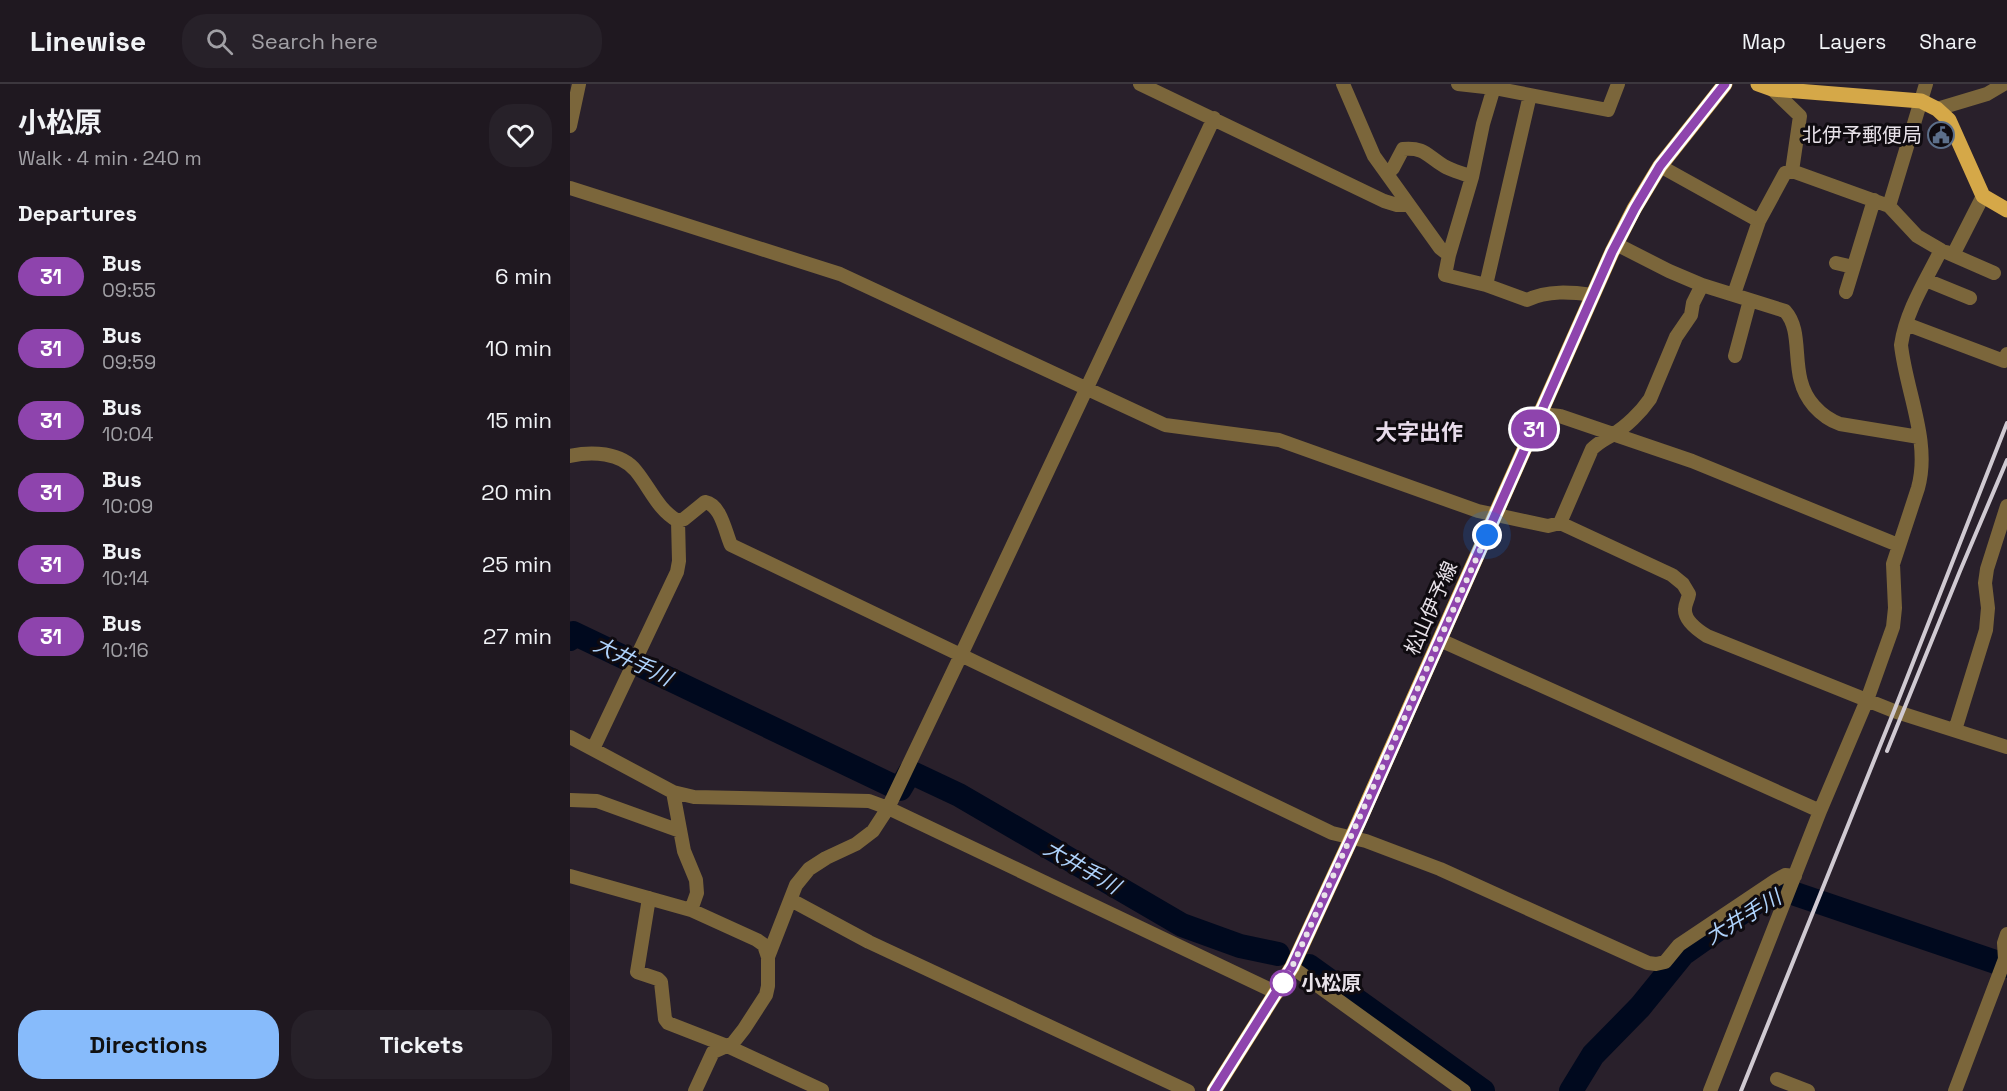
<!DOCTYPE html>
<html lang="en">
<head>
<meta charset="utf-8">
<style>
	body { margin:0; font-family:"Space Grotesk","Noto Sans JP",sans-serif; background:#272129; color:#f1f3f6; height:100vh; display:flex; flex-direction:column; font-size:22px; white-space:nowrap }
	* { box-sizing:border-box; margin:0 }
	p { font-size:20px; color:#a1a0a5 }
	.icon { flex:none; width:33px; height:33px; fill:none; stroke:currentColor; stroke-width:2; stroke-linecap:round; stroke-linejoin:round }
	.map { position:relative; flex:1; overflow:hidden }
	.side { display:flex; flex-direction:column; background:#1f1820; width:570px }
	.side>* { flex:none }
	.badge { padding:0 12px; border-radius:20px; font-size:21px; line-height:39px }
	.you { position:absolute; width:30px; height:30px; margin:-15px; border:4px solid #fff; border-radius:50%; background:#1a73e8; box-shadow:0 0 0 9px #1a73e833 }
	.map>.badge { position:absolute; translate:-50% -50%; box-shadow:0 0 0 3px #fff }
	h2 { padding:0 18px; font-size:22px; line-height:54px }
	.round { display:grid; place-items:center; flex:none; width:63px; height:63px; border-radius:24px; background:#272129 }
	.overview { display:flex; align-items:center; justify-content:space-between; height:102px; padding:0 18px }
	h1 { font-size:28px; font-weight:700; line-height:45px }
	.action { display:flex; gap:12px; margin-top:auto; padding:12px 18px }
	.action a { flex:1; height:69px; border-radius:24px; background:#87bbfb; color:#111; font-size:24px; font-weight:700; line-height:69px; text-align:center }
	.action a+a { background:#272129; color:#f1f3f6 }
	ul { padding:0; list-style:none }
	li { display:flex; align-items:center; gap:18px; height:72px; padding:0 18px }
	li div { flex:1 }
	li b { display:block; font-size:22px }
	li em { font-style:normal }
	li .badge { min-width:66px; font-weight:700; text-align:center }
	header { display:flex; align-items:center; gap:36px; box-sizing:border-box; height:84px; padding:0 30px; background:#1f1820; border-bottom:2px solid #3c373e }
	header strong { font-size:28px }
	nav { display:flex; gap:33px; margin-inline-start:auto; font-size:21px }
	.search { width:420px; height:54px; background:#272129; display:flex; align-items:center; gap:15px; box-sizing:border-box; padding:0 21px; border-radius:24px; color:#a1a0a5; font-size:22px }
	main { display:flex; flex:1; min-height:0 }
	.map>svg:first-child { display:block }
	.lines { fill:none; stroke-linecap:round; stroke-linejoin:round }
	.river { stroke:#00091e; stroke-width:24 }
	.minor { stroke:#7b663b; stroke-width:14 }
	.major { stroke:#d5a848; stroke-width:15 }
	.rail { stroke:#d0cad2; stroke-width:4 }
	.line-casing { stroke:#fff; stroke-width:14 }
	.line { stroke:#8e44ad; stroke-width:9 }
	.walk { stroke:#e8e2e9; stroke-width:6; stroke-dasharray:0 10.8 }
	.stop-dot { fill:#fff; stroke:#8e44ad; stroke-width:3 }
	.labels { text-anchor:middle; dominant-baseline:central; stroke-width:6; stroke-linejoin:round; paint-order:stroke }
	.poi-label { font-size:20px; fill:#e8e2e9; stroke:#0f0b10; text-anchor:end }
	.street-label { font-size:20px; fill:#e8e2e9; stroke:#0f0b10 }
	.stop-label { font-size:20px; font-weight:bold; fill:#e8e2e9; stroke:#0f0b10; text-anchor:start }
	.water-label { font-size:21px; font-style:italic; fill:#aed2fb; stroke:#0f0b10 }
	.quarter-label { font-size:22px; font-weight:bold; fill:#e8dceb; stroke:#0f0b10 }
</style>
</head>
<body>
<header>
<strong>Linewise</strong>
<div class="search"><svg class="icon" aria-label="search" viewBox="0 0 24 24"><circle cx="10" cy="10" r="6"/><path d="M15 15l6 6"/></svg>Search here</div>
<nav><a>Map</a><a>Layers</a><a>Share</a></nav>
</header>
<main>
<section class="side">
<div class="overview"><div><h1>小松原</h1><p>Walk · 4 min · 240 m</p></div><a class="round"><svg class="icon" aria-label="heart" viewBox="0 0 24 24"><path d="M12 20l-8-8c-3-5 5-10 8-4 3-6 11-1 8 4z"/></svg></a></div>
<h2>Departures</h2>
<ul>
<li><span class="badge" style="background:#8e44ad;color:#fff">31</span><div><b>Bus</b><p>09:55</p></div><em>6 min</em></li>
<li><span class="badge" style="background:#8e44ad;color:#fff">31</span><div><b>Bus</b><p>09:59</p></div><em>10 min</em></li>
<li><span class="badge" style="background:#8e44ad;color:#fff">31</span><div><b>Bus</b><p>10:04</p></div><em>15 min</em></li>
<li><span class="badge" style="background:#8e44ad;color:#fff">31</span><div><b>Bus</b><p>10:09</p></div><em>20 min</em></li>
<li><span class="badge" style="background:#8e44ad;color:#fff">31</span><div><b>Bus</b><p>10:14</p></div><em>25 min</em></li>
<li><span class="badge" style="background:#8e44ad;color:#fff">31</span><div><b>Bus</b><p>10:16</p></div><em>27 min</em></li>
</ul>
<div class="action"><a>Directions</a><a>Tickets</a></div>
</section>
<div class="map">
<svg width="1437" height="1007" viewBox="0 0 1437 1007">
	<rect width="100%" height="100%" fill="#29202b"/>
	<g class="lines">
		<path class="river" d="M0 555 3 549 323 702
			M330 705 340 688 389 711 612 841 670 862 708 870
			M739 882 913 1007
			M1001 1007 1023 971 1070 923 1113 870 1201 808 1211 805 1437 882"/>
		<path class="minor" d="M570 0 814 117 827 121H838
			M773 0 804 72 870 164 879 171 875 191 916 201 957 216C978 206 1001 208 1023 211
			M888 0 924 4 1038 26 1048 0
			M1202 5 1230 32 1222 87
			M1367 25 1417 10 1434 0
			M0 42 9 0
			M1090 82 1189 137
			M817 90 823 84 833 65C855 63 857 72 874 82 882 87 893 89 902 93
			M0 104 270 190 595 341 709 356 908 427 978 442 990 439 1102 491 1113 500 1119 510C1118 516 1115 520 1115 525 1114 537 1129 547 1137 552L1324 627 1437 663
			M1046 160 1099 187 1132 201 1215 227C1236 250 1217 292 1244 322 1252 331 1259 336 1270 340L1349 353
			M1376 168 1424 189
			M879 171 902 93 913 40 925 0
			M1383 171 1413 112
			M1266 179 1283 183
			M1356 196 1400 214
			M916 201 960 11
			M1276 208 1304 116
			M1164 210 1189 137 1215 89 1222 87 1319 122
			M1336 240 1434 277 1437 270
			M1165 272 1180 216
			M971 330 990 332 1122 377 1328 461
			M0 372C21 367 51 368 66 387 80 404 88 426 108 437L114 435 135 418C151 421 155 447 161 461L762 749 796 757 870 785 1078 879 1086 880 1095 878 1109 861 1206 796 1215 791 1225 792
			M990 439 1022 365C1029 358 1034 356 1042 351 1056 343 1071 328 1080 315L1106 253 1121 231 1123 219 1132 201
			M870 556 1250 727
			M1385 646 1416 546 1418 524 1415 499 1417 485 1437 422
			M0 653 103 708 124 713 299 717 318 724 707 909
			M23 665 107 488 109 477 108 437
			M103 708 114 767 126 796 127 809 121 826
			M0 716 27 717 110 747
			M0 792 121 826 187 856 194 861 198 873
			M79 814 67 888 88 895 91 898 95 935 98 939 157 962 252 1006
			M221 816 299 858 618 1007
			M722 883 894 1007
			M1207 995 1238 1007
			M125 1007 143 968 163 959 174 945 196 911 198 902V873L226 801 239 785 256 774 286 760 303 747 318 724 391 571 644 34
			M1140 1007 1250 727 1297 616 1323 543 1325 524 1323 480 1348 404C1361 358 1336 307 1331 261 1336 227 1356 196 1371 166L1347 152 1319 122 1356 0
			M1385 1007 1435 875 1434 859 1437 850"/>
		<path class="major" d="M1188 0 1202 5 1351 17 1367 25 1379 36 1413 112 1437 126
			M644 1007 722 883 782 753 1042 168 1064 125 1090 82 1155 0"/>
		<path class="rail" d="M1317 667 1390 487 1437 376
			M1171 1007 1324 627 1437 339"/>
	</g>
	<g class="lines">
		<defs>
			<path id="line" d="M644 1007 722 883 791 734 1042 168 1065 124 1090 82 1155 0"/>
		</defs>
		<use href="#line" class="line-casing"/>
		<use href="#line" class="line"/>
		<path class="walk" d="M713 899 722 883 917 451"/>
	</g>
	<defs>
		<symbol id="civic-ring" viewBox="-11 -11 22 22"><circle r="9.5" fill="#0f0b10" stroke="#5c6f8a" stroke-width="1.5"/><path d="M-.6-6.5H3V-4.5H.6V-3L4-1V1h2V6H-6V1h2V-1L-.6-3ZM-1.2 2.5V6h2.4V2.5Z" fill="#5c6f8a"/></symbol>
	</defs>
	<g fill-rule="evenodd">
		<use href="#civic-ring" x="1356" y="36" width="30" height="30"/>
	</g>
	<circle class="stop-dot" cx="713" cy="899" r="12"/>
	<g class="labels">
		<g class="poi-label">
			<text x="1352" y="51">北伊予郵便局</text>
		</g>
		<g class="street-label">
			<text transform="translate(861 524) rotate(-66)">松山伊予線</text>
		</g>
		<g class="stop-label">
			<text x="731" y="899">小松原</text>
		</g>
		<g class="water-label">
			<text transform="translate(63 577) rotate(26)">大井手川</text>
			<text transform="translate(512 783) rotate(30)">大井手川</text>
			<text transform="translate(1173 833) rotate(-31)">大井手川</text>
		</g>
		<g class="quarter-label">
			<text x="849" y="348">大字出作</text>
		</g>
	</g>
</svg>
<div class="you" style="left:917px;top:451px"></div>
<b class="badge" style="left:964px;top:345px;background:#8e44ad;color:#fff">31</b>
</div>
</main>
</body>
</html>
